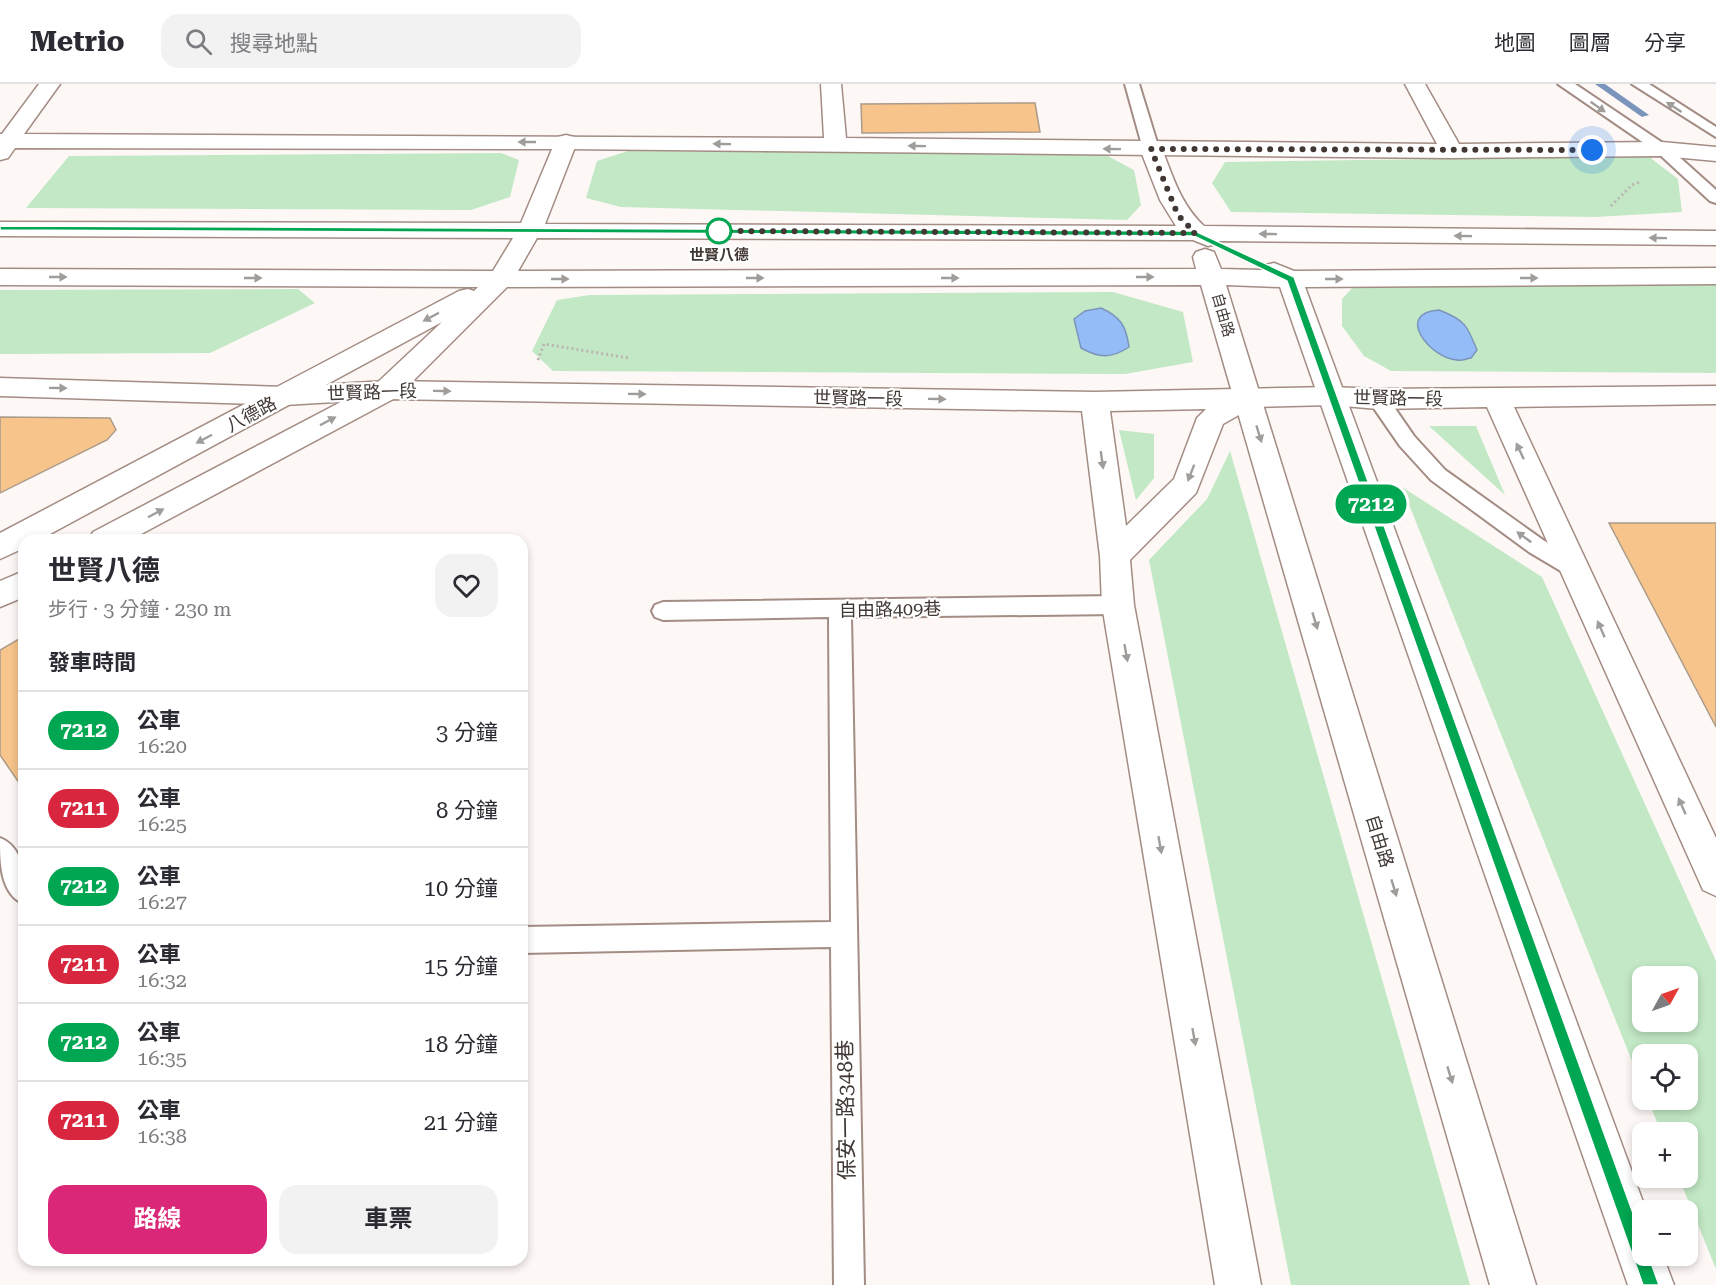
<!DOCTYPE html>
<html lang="zh-TW">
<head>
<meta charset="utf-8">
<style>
	body { margin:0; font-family:"Roboto Serif","Noto Sans TC",serif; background:#f2f2f3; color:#2b2b33; height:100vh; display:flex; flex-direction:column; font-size:22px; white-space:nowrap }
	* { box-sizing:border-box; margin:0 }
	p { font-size:20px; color:#7c7c81 }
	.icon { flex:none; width:33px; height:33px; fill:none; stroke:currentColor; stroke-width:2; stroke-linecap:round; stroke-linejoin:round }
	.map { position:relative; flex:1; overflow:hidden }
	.drawer { position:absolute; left:18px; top:450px; width:510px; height:732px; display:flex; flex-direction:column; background:#fff; border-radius:18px; box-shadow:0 3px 9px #0003 }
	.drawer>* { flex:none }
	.badge { padding:0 12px; border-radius:20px; font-size:21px; line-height:39px }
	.needle { width:39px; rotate:50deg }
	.fabs { position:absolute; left:1632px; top:882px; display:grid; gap:12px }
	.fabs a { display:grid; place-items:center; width:66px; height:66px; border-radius:12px; background:#fff; box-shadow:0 3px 9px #0003; font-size:30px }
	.you { position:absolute; width:30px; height:30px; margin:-15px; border:4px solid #fff; border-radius:50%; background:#1a73e8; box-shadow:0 0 0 9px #1a73e833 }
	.map>.badge { position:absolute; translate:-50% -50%; box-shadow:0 0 0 3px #fff }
	h2 { padding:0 30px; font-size:22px; line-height:54px }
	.round { display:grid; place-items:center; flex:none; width:63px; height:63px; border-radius:18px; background:#f2f2f3 }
	.summary { display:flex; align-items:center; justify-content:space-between; height:102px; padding:0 30px }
	h1 { font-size:28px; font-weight:700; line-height:45px }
	.action { display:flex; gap:12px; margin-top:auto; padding:12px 30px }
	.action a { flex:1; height:69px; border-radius:18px; background:#db2777; color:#fff; font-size:24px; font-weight:700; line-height:69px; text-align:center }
	.action a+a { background:#f2f2f3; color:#2b2b33 }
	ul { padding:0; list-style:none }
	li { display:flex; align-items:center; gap:18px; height:78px; padding:0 30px; border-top:2px solid #e1e1e2 }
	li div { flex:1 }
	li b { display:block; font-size:22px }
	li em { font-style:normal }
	li .badge { min-width:66px; font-weight:700; text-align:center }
	header { display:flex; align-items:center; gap:36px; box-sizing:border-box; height:84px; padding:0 30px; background:#fff; border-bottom:2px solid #e1e1e2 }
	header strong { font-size:28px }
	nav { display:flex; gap:33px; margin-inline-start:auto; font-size:21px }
	.search { width:420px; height:54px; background:#f2f2f3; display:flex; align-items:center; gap:15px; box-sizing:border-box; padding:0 21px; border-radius:18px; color:#7c7c81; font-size:22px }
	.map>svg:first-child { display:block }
	.green { fill:#c2e8c5; fill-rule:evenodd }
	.water { fill:#94bcf6; stroke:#7b94bc; stroke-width:1.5 }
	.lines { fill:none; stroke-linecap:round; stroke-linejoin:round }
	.stream { fill:#7b94bc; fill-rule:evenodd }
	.building { fill:#f7c48b; stroke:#ab9b8a; stroke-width:1.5 }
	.lane-casing { stroke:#a38c83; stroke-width:4 }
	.street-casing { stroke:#a38c83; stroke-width:3 }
	.secondary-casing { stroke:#a38c83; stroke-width:3 }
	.path { stroke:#bbb5b2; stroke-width:3; stroke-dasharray:2 3; stroke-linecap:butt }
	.lane { fill:#fff; fill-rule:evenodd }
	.street { fill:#fff; fill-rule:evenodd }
	.secondary { fill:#fff; fill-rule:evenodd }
	.oneway { fill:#a09c9a }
	.line { fill:#00a651; stroke:#fff; stroke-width:1.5 }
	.walk { stroke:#413834; stroke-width:6; stroke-dasharray:0 10.8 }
	.stop-dot { fill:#fff; stroke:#00a651; stroke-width:3 }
	.labels { text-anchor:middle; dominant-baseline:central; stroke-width:4.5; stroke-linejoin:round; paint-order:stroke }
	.far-stop-label { font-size:15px; font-weight:bold; fill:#413834; stroke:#fff }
	.far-street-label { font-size:15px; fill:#413834; stroke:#fff }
	.street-label { font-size:18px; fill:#413834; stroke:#fff }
	.near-street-label { font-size:21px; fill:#413834; stroke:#fff }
</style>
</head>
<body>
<header>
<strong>Metrio</strong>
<div class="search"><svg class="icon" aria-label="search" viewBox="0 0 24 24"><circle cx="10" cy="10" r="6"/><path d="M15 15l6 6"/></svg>搜尋地點</div>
<nav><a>地圖</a><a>圖層</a><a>分享</a></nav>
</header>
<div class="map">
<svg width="1716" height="1201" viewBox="0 0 1716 1201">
	<rect width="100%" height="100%" fill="#fdf8f6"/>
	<path class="green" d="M628 67 1106 71 1134 86 1141 121 1127 136 621 123 586 114 597 77Z
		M501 69 519 76 510 113 471 126 26 124 69 72Z
		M1648 72 1678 95 1682 128 1596 133 1231 128 1212 99 1225 78Z
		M1716 199V289L1391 287 1364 272 1342 242V215L1354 202Z
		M298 205 315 219 210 269 0 270V206Z
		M1113 208 1183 228 1193 278 1125 290 553 287 532 267 557 216 590 211Z
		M1429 342H1476L1505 411Z
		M1119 346 1154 350V394L1136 416Z
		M1230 367 1470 1201H1291L1149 476 1207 415Z
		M1402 403 1542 493 1716 877V1185L1679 1094H1688V1048H1661L1648 1016H1688V970H1642V1002ZM1642 892H1688V938H1642Z"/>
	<path class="water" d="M1101 224C1121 233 1126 242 1129 263 1111 275 1099 274 1081 264L1074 235 1085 227Z
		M1439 226C1465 236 1467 241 1477 266L1471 274C1466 275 1461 277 1457 276 1430 274 1394 229 1439 226Z"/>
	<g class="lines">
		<path class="stream" d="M1595 0H1605L1649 31 1642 33Z"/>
	</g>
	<path class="building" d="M1035 19 1040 48 862 49 861 20Z
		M0 333 110 334 116 346 107 356 0 409Z
		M1609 439H1716V643Z
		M24 552V706L0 671V566Z"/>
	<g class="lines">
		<defs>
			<path id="lane" d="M1125 0H1139L1159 65 1156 68H1146L1143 65Z
				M1558 0H1575L1667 62 1716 106V119L1710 117 1657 68Z
				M1632 0H1649L1716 43V53Z
				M1378 309 1385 310 1414 352 1445 386 1543 456 1580 478 1583 484 1580 490 1573 492 1566 490 1529 468 1431 396 1400 362 1371 320 1369 315 1371 310Z
				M1118 512 1126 515 1129 521 1126 527 1118 530 851 533 864 1201H834L831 863 522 869V843L831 838 829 533 663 536 655 533 652 527 655 521 663 518Z
				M0 754C26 764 24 797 24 820 0 810 0 778 0 754Z"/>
			<path id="street" d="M39 0H60L24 50 824 54 821 0H841L846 54 1437 60 1405 0H1425L1459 60 1662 58 1716 63V77L1662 72 1452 74 566 65 15 64 8 74 0 76V50H2Z
				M0 294 284 303 387 297 1095 308 1332 303 1378 305 1716 302V320L1514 323 1716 754V812L1703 806 1487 323 1378 325 1332 321 1253 323 1223 340 1196 409 1130 476 1134 521 1261 1201H1215L1102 521 1100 472 1082 327 387 315 284 321 0 312ZM1206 325 1197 334 1174 395 1126 442 1110 327Z"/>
			<path id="secondary" d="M566 51 574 53 577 58 545 140 1176 142 1160 116 1140 65 1143 60 1151 58 1159 60 1162 65C1173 93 1181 121 1204 142L1716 147V161L1219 157 1216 160 1208 162 1193 156 537 154 518 187 1196 185 1193 173 1196 168 1205 165 1214 168 1221 185 1262 186 1265 181 1274 179 1294 187 1716 184V200L1305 203 1646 1126H1642V1172H1663L1674 1201H1628L1280 203 1226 201 1536 1201H1490L1201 201 507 203 397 313 130 456H89L93 448 377 299 442 238 39 456H24V464L0 475V449L459 207 468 205 474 207 478 203 0 201V185L493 187 513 154 0 152V138L521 139 555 58 558 53Z
				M24 487V513L0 523V497Z"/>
		</defs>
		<use href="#lane" class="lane-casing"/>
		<use href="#street" class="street-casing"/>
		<use href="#secondary" class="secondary-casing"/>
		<path class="path" d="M1611 122 1632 101 1640 98
			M538 276 544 260 629 274"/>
		<use href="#lane" class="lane"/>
		<use href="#street" class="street"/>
		<use href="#secondary" class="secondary"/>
	</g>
	<defs><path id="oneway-solid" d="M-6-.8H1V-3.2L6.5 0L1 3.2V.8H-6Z" transform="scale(1.5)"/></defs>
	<g class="oneway">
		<use href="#oneway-solid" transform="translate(1598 23) rotate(35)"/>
		<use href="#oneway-solid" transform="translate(1674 23) rotate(-147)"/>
		<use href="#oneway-solid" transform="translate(527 58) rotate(-180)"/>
		<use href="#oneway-solid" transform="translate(722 60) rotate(-179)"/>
		<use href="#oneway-solid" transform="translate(917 62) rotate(-179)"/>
		<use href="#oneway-solid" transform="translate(1112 65) rotate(-179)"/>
		<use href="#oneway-solid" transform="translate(1268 150) rotate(-179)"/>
		<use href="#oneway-solid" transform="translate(1463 152) rotate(-179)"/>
		<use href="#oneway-solid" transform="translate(1658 154) rotate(-179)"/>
		<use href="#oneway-solid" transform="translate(58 193)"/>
		<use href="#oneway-solid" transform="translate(1145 193)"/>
		<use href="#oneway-solid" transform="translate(253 194)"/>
		<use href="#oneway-solid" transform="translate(755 194)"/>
		<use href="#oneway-solid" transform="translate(950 194)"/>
		<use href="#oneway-solid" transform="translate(1529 194)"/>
		<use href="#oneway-solid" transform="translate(560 195)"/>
		<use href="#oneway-solid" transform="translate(1334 195)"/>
		<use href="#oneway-solid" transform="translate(431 233) rotate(152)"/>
		<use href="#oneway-solid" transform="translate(58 304) rotate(1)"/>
		<use href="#oneway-solid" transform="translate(442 307) rotate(1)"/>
		<use href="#oneway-solid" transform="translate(637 310) rotate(1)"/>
		<use href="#oneway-solid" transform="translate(937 315) rotate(1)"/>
		<use href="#oneway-solid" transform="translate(328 337) rotate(-28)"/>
		<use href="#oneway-solid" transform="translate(1259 350) rotate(73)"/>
		<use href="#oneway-solid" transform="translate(204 355) rotate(152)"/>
		<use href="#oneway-solid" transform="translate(1520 367) rotate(-115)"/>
		<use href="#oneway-solid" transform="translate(1102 376) rotate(82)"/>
		<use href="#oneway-solid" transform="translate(1191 389) rotate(111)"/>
		<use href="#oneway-solid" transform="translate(156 429) rotate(-28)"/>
		<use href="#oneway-solid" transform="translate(1524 453) rotate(-144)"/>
		<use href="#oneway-solid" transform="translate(1315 537) rotate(73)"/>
		<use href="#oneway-solid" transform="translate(1601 545) rotate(-114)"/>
		<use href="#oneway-solid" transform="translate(1126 569) rotate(80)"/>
		<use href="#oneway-solid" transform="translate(1682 722) rotate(-114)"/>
		<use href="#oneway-solid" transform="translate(1160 761) rotate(80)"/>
		<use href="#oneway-solid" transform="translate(1394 804) rotate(73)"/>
		<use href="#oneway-solid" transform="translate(1194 953) rotate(80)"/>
		<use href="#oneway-solid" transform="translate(1450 991) rotate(73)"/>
	</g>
	<path class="line" d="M0 142 1195 147 1294 193 1659 1201H1643L1287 197 1194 152 0 146Z"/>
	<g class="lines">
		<path class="walk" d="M719 147 1195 149 1178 131 1151 65 1592 66"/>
	</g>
	<circle class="stop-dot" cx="719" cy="147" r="12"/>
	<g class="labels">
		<g class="far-stop-label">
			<text x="719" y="171">世賢八德</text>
		</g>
		<g class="far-street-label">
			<text transform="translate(1223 231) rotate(74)">自由路</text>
		</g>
		<g class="street-label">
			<text transform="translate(372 308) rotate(-2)">世賢路一段</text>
			<text transform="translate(858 314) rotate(1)">世賢路一段</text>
			<text transform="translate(1398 314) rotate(1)">世賢路一段</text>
			<text transform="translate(251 330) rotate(-28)">八德路</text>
			<text transform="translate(890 525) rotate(-1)">自由路409巷</text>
			<text transform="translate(1380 757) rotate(73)">自由路</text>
		</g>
		<g class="near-street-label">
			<text transform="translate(846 1026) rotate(-91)">保安一路348巷</text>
		</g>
	</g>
</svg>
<div class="fabs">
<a><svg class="needle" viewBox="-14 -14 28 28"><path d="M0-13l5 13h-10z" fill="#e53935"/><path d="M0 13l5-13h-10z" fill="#7c7c81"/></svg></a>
<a><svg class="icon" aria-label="locate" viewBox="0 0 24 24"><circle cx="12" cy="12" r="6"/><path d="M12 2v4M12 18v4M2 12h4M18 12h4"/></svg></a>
<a>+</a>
<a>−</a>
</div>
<div class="you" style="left:1592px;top:66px"></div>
<b class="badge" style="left:1371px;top:420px;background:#00a651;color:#fff">7212</b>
<section class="drawer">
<div class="summary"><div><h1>世賢八德</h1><p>步行 · 3 分鐘 · 230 m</p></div><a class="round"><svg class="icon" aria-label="heart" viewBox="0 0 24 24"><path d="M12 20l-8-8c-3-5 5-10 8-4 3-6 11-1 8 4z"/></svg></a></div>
<h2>發車時間</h2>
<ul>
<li><span class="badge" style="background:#00a651;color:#fff">7212</span><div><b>公車</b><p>16:20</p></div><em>3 分鐘</em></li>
<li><span class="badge" style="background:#d7263d;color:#fff">7211</span><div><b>公車</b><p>16:25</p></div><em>8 分鐘</em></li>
<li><span class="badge" style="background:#00a651;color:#fff">7212</span><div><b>公車</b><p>16:27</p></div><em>10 分鐘</em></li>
<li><span class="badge" style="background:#d7263d;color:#fff">7211</span><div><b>公車</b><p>16:32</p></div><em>15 分鐘</em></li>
<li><span class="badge" style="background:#00a651;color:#fff">7212</span><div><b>公車</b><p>16:35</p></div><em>18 分鐘</em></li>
<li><span class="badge" style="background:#d7263d;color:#fff">7211</span><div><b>公車</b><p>16:38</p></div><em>21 分鐘</em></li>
</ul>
<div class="action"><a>路線</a><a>車票</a></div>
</section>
</div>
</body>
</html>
